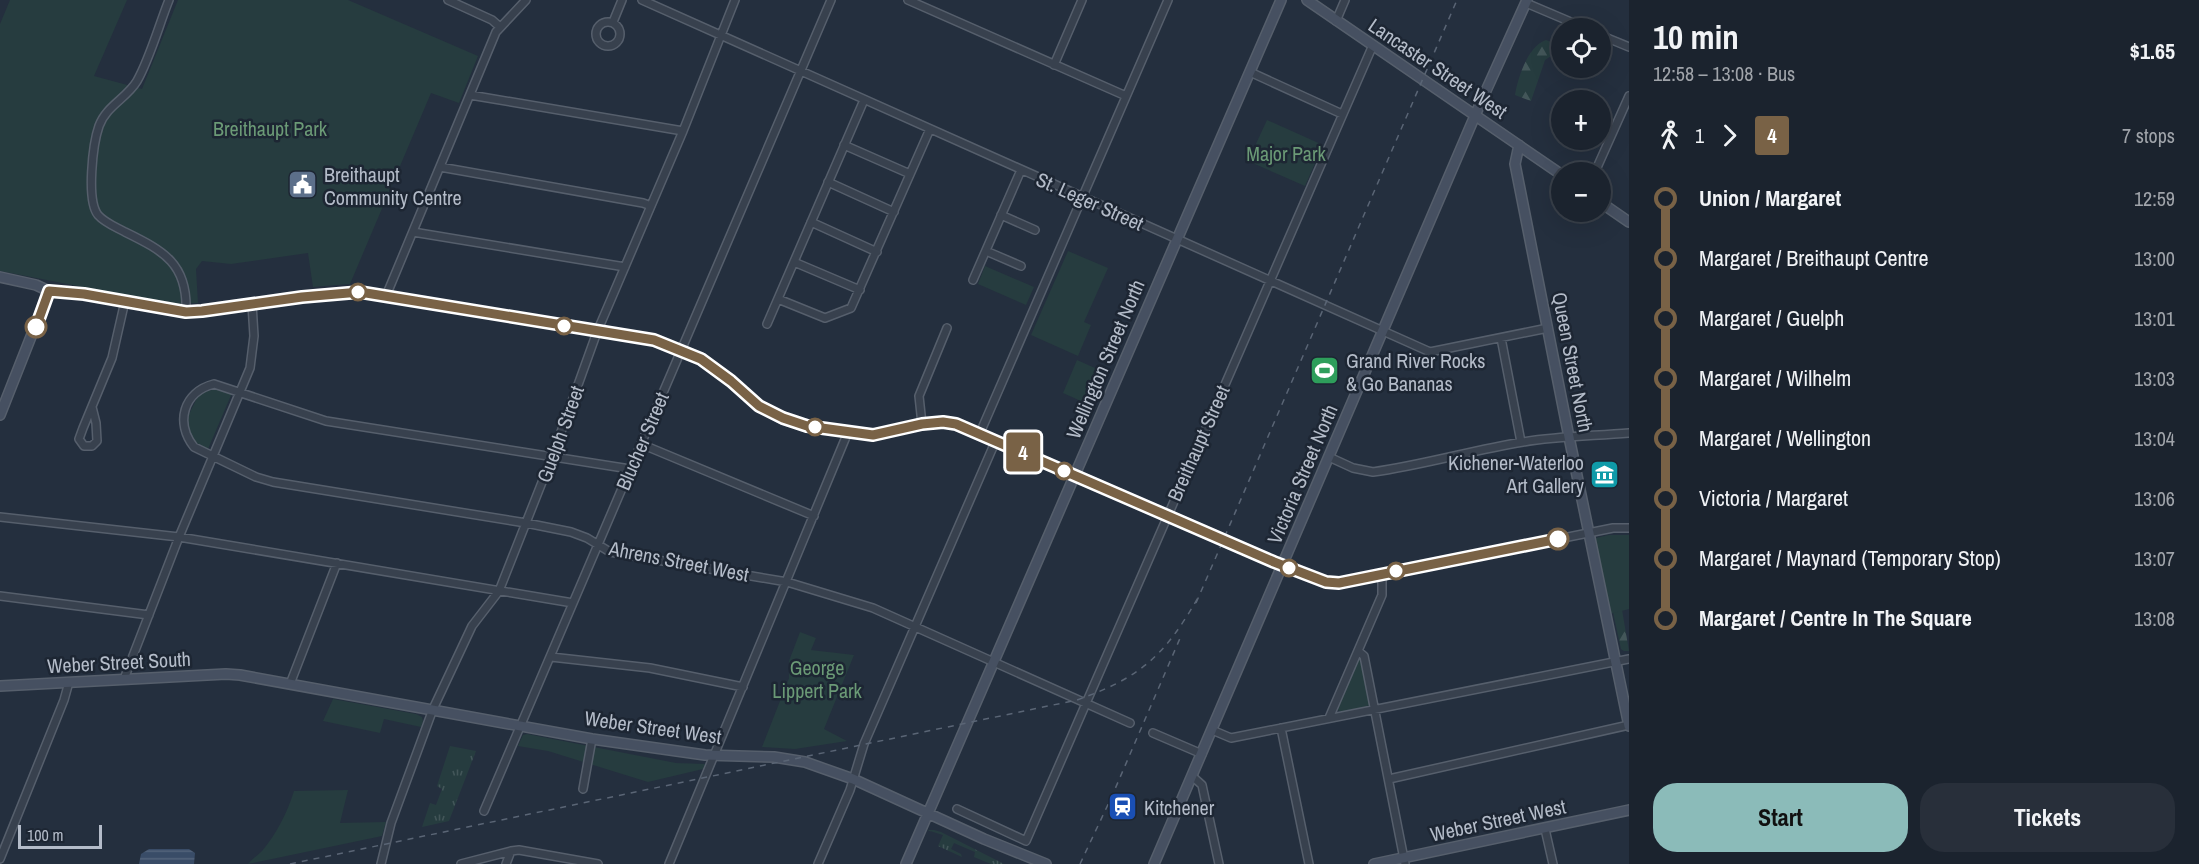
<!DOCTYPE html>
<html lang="en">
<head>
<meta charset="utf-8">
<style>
	body { margin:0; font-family:"Archivo Narrow",sans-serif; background:#282f3a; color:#f1f3f6; height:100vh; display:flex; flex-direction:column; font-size:22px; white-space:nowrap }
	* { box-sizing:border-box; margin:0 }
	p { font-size:20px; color:#a0a4aa }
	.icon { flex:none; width:33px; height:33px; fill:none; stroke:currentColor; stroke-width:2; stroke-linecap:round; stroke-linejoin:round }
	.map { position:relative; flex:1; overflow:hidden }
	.drawer { display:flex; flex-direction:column; background:#1b232e; width:570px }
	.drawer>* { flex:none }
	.badge { padding:0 12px; border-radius:4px; font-size:21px; line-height:39px }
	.tools { position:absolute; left:1551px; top:18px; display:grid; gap:12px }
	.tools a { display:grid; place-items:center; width:60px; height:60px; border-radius:50%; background:#1b232e; box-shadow:0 6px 24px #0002,0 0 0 2px #39404a; font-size:30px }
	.scale { position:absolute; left:18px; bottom:15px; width:84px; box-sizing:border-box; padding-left:6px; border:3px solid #b4bcc9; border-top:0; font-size:16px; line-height:21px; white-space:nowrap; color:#b4bcc9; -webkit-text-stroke:4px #1d2633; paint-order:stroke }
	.map>.badge { position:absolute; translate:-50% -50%; box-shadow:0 0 0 3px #fff }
	.legs { display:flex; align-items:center; gap:9px; height:66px; padding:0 24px; font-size:20px }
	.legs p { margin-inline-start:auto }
	.head { display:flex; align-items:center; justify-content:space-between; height:102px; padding:0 24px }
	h1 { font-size:33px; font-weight:700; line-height:45px }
	.cta { display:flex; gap:12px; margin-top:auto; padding:12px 24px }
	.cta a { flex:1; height:69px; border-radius:24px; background:#8bbbb9; color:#111; font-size:24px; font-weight:700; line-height:69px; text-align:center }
	.cta a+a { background:#282f3a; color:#f1f3f6 }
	ul { padding:0 24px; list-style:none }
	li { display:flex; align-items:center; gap:21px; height:60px; font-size:22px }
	li i { display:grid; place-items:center; width:9px; height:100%; margin:0 8px; background:currentColor }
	li i::after { content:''; width:15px; height:15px; margin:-8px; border:4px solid; border-radius:50%; background:#1b232e }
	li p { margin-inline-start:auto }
	li:first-child i { background:linear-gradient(#0000 50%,currentColor 0) }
	li:last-child i { background:linear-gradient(currentColor 50%,#0000 0) }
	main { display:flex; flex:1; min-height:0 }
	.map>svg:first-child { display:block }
	.grass { fill:url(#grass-tufts) }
	.forest { fill:url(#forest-firs) }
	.green { fill:#263c3f }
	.water { fill:url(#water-rules) }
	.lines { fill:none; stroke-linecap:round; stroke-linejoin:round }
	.street-casing { stroke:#565f6c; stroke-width:10 }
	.secondary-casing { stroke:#565f6c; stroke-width:12 }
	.street { stroke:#38414e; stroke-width:7 }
	.secondary { stroke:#465061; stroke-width:9 }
	.rail { stroke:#5a6575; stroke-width:1.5; stroke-dasharray:6 6; stroke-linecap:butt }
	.secondary-bridge-casing { stroke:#565f6c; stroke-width:12; stroke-linecap:butt }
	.secondary-bridge { stroke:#465061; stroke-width:9 }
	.line-1-casing { stroke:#fff; stroke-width:14 }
	.line-1 { stroke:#796246; stroke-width:9 }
	.stop-1-dot { fill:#fff; stroke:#796246; stroke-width:3 }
	.labels { text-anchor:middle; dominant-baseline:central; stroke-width:5; stroke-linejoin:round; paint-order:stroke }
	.street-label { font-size:20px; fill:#b4bcc9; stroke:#1d2633 }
	.park-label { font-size:20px; fill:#6b9a76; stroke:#1d2633 }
	.poi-label { font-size:20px; fill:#b4bcc9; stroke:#1d2633; text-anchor:start }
</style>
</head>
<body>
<main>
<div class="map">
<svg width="1629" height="864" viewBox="0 0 1629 864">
	<defs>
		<pattern id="grass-tufts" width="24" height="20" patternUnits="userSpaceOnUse" patternTransform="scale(1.5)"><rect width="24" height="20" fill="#263c3f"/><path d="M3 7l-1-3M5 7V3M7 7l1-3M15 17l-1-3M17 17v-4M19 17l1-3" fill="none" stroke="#435659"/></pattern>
		<pattern id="forest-firs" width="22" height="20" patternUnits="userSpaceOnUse" patternTransform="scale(1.5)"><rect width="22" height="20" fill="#263c3f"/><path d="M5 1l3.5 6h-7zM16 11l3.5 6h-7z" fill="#435659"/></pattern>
		<pattern id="water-rules" width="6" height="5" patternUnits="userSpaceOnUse" patternTransform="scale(1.5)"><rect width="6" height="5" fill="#394c67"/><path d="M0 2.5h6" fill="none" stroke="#53647b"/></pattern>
	</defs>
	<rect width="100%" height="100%" fill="#242f3e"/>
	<path class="grass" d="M450 746 476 751 449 821 422 827 430 803 436 805 442 789 437 786Z
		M927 830H934L941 832 1004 864H991L974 857 975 852 954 843 951 849 961 854 962 857 938 846 943 835Z"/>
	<path class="forest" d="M1546 40 1561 46V56L1554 54 1545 60 1531 101 1515 95C1518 77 1528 46 1546 40Z
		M1598 543 1622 610 1629 651H1624L1621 649Z"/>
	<path class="green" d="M10 0H127L94 76 142 89 178 0H348L478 56 459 103 431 93 350 284 313 287 308 253 231 264 202 261 196 269 198 303 171 304 0 271V24Z
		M1267 120 1323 145 1305 186 1248 161Z
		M1068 251 1108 268 1084 322 1091 325 1078 356 1031 335Z
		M985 266 1034 287 1026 305 978 284Z
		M1077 360 1106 373 1092 406 1063 393Z
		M219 388 232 393 208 449C175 435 187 417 200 393Z
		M1629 535V609L1610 614 1595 543 1596 538 1609 535Z
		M800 632 816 638 811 650 854 655 824 729 847 741 795 749 762 747 789 678V661Z
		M1360 657 1362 659 1371 705 1342 712 1338 710 1337 706Z
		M333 699 416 714 422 717 423 721 421 727 384 719 380 733 323 721Z
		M527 734 676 763 705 764 703 769 648 782 548 751 518 746 523 735Z
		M348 790 340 823 386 822 382 836 248 864C252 859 258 855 262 851 277 833 287 813 294 791Z"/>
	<path class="water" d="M149 849H189L195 853 194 864H139L141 854Z"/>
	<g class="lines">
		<defs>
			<path id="street" d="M169 0C159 25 150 58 137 81 127 98 106 106 99 126 93 143 86 200 98 215 105 223 116 227 125 232 164 251 188 264 186 312
				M448 0 492 20 500 27
				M642 0 1430 352 1548 328
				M908 0 1126 96
				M1526 3 1585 28
				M1336 21 1345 0
				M596 34a12 12 0 1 1 24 0a12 12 0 1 1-24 0Z
				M613 22 622 0
				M1600 35 1629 47
				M1054 65 1082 0
				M1250 72 1342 114
				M470 95 683 131
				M844 145 910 174
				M440 167 643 203 651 206
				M1595 172 1629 96
				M828 182 894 212
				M1001 215 1035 230
				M811 222 877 252
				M413 232 625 267
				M986 251 1021 266
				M794 262 860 290
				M973 280 1021 170
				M386 296 496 32 526 0
				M778 299 825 318 851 308 930 129
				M767 324 864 100
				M1501 338 1521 442
				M92 407 96 423 97 441 92 446H84L79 439 83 428 112 358 125 301
				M922 424 919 396 947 328
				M980 433 1168 0
				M641 444 814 516
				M1329 457 1353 468 1373 472C1423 465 1473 450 1523 442 1558 436 1593 436 1629 433
				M630 469 326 421 214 384C183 392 175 423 194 447L256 477 273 482 526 523 571 532 587 538 610 552 787 582 873 608 1130 723
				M0 517 179 537 573 603
				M1282 566 1326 582 1339 583 1613 528H1629
				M0 596 149 615
				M1358 651 1364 656 1405 864
				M551 657 650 668 743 687
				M124 679 179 537 250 368 254 336 252 304
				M290 684 337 563
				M1329 718 1382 595V574
				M1281 728 1309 864
				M1212 730 1231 738 1629 659
				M1153 733 1202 754
				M1192 776 1202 785 1219 864
				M1389 779 1629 725
				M583 789 592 739
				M957 809 1026 841 1373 45
				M484 811 831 0
				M1545 829 1553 864
				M0 859 64 700 69 682
				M381 864 391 823 433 709 472 626 499 591 552 457 597 332 683 131 735 0
				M461 864 511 851 519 850 598 864
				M506 864 511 851
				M669 864 848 432
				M818 864 850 790 864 744 996 440"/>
			<path id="secondary" d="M1307 0 1562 175
				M1519 145 1515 164 1569 437 1629 726
				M1600 202 1629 222
				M0 277 36 285 49 291 84 294 186 312 202 311 302 297 360 292 654 340 701 359 731 381 759 406 783 419 807 426 873 435 922 424 943 422 956 424 1217 537
				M0 415 49 291
				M1231 543 1282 566
				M0 686 226 674 240 675 592 739 705 755 774 757 805 762 853 779 984 839 1046 864
				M906 864 1281 0
				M1154 864 1480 104 1527 0
				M1374 864 1629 810"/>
		</defs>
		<use href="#street" class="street-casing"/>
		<use href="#secondary" class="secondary-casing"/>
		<use href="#street" class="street"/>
		<use href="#secondary" class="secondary"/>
		<path class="rail" d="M1196 603 1457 0
			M290 864 1077 700C1142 677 1165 655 1199 596
			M1080 864 1112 796 1181 636"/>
		<defs>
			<path id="secondary-bridge" d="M1217 537 1231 543"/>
		</defs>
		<use href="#secondary-bridge" class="secondary-bridge-casing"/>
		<use href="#secondary-bridge" class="secondary-bridge"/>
	</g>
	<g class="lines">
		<defs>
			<path id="line-1" d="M36 327 49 291 84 294 186 312 202 311 302 297 360 292 654 340 701 359 731 381 759 406 783 418 807 426 873 435 922 424 943 422 956 424 1274 562 1326 582 1339 583 1558 539"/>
		</defs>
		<use href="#line-1" class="line-1-casing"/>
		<use href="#line-1" class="line-1"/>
	</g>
	<defs>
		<symbol id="civic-square" viewBox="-11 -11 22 22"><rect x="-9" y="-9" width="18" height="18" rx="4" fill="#5c6f8a" stroke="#1d2633"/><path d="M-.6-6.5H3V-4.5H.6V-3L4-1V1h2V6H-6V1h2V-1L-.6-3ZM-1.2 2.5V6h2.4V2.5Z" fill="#fff"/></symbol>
		<symbol id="stadium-square" viewBox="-11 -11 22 22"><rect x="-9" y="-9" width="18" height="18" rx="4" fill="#2e9e5b" stroke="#1d2633"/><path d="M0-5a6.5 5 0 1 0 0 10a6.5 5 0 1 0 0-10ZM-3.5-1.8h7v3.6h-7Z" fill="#fff"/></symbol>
		<symbol id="museum-square" viewBox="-11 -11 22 22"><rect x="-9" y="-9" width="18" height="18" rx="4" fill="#0f9aa8" stroke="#1d2633"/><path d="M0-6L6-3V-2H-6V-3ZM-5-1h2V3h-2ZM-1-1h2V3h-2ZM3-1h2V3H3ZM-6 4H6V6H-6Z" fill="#fff"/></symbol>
		<symbol id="station-square" viewBox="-11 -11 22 22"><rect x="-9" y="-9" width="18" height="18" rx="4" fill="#1a4fb4" stroke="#1d2633"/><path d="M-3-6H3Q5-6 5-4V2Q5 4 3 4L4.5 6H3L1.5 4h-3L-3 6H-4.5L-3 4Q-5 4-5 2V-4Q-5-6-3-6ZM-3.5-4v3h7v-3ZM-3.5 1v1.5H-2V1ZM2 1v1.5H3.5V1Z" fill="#fff"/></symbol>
	</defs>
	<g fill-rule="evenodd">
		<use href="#civic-square" x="286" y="168" width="33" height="33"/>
		<use href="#stadium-square" x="1308" y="354" width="33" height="33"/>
		<use href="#museum-square" x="1588" y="458" width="33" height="33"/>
		<use href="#station-square" x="1106" y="790" width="33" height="33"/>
	</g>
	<g class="stop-1-dot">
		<circle cx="358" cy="292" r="8"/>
		<circle cx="564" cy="326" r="8"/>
		<circle cx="36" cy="327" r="10"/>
		<circle cx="815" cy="427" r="8"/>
		<circle cx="1064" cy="471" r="8"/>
		<circle cx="1558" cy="539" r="10"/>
		<circle cx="1289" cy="568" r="8"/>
		<circle cx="1396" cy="571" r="8"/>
	</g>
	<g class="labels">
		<g class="street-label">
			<text transform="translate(1438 68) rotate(34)">Lancaster Street West</text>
			<text transform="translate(1090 201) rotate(24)">St. Leger Street</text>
			<text transform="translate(1105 359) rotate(-67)">Wellington Street North</text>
			<text transform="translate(1573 362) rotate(79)">Queen Street North</text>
			<text transform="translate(560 434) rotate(-70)">Guelph Street</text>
			<text transform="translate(642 441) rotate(-67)">Blucher Street</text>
			<text transform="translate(1198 443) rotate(-66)">Breithaupt Street</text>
			<text transform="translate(1302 474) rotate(-67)">Victoria Street North</text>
			<text transform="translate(679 561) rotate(11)">Ahrens Street West</text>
			<text transform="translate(119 662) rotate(-3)">Weber Street South</text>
			<text transform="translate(653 727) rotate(8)">Weber Street West</text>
			<text transform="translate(1498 820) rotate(-12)">Weber Street West</text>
		</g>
		<g class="park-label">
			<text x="270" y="128">Breithaupt Park</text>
			<text x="1286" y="153">Major Park</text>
			<text x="817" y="667">George<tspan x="817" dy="23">Lippert Park</tspan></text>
		</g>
		<g class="poi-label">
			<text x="324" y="174">Breithaupt<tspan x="324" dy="23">Community Centre</tspan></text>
			<text x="1346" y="360">Grand River Rocks<tspan x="1346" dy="23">&amp; Go Bananas</tspan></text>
			<text x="1584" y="462" text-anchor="end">Kichener-Waterloo<tspan x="1584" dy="23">Art Gallery</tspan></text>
			<text x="1144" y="807">Kitchener</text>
		</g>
	</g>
</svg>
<div class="tools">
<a><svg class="icon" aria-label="locate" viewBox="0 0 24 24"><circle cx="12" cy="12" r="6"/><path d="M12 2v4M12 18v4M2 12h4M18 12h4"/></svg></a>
<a>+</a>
<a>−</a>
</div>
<div class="scale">100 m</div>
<b class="badge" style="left:1023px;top:452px;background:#796246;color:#fff">4</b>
</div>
<section class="drawer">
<div class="head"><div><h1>10 min</h1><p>12:58 – 13:08 · Bus</p></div><b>$1.65</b></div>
<div class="legs"><svg class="icon" aria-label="walk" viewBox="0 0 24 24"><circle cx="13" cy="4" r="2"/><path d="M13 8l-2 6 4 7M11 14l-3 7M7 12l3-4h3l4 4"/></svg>1<svg class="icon" aria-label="forward" viewBox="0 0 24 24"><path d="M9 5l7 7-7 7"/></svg><b class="badge" style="background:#796246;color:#fff">4</b><p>7 stops</p></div>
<ul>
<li><i style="color:#796246"></i><b>Union / Margaret</b><p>12:59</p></li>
<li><i style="color:#796246"></i><span>Margaret / Breithaupt Centre</span><p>13:00</p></li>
<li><i style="color:#796246"></i><span>Margaret / Guelph</span><p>13:01</p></li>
<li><i style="color:#796246"></i><span>Margaret / Wilhelm</span><p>13:03</p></li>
<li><i style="color:#796246"></i><span>Margaret / Wellington</span><p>13:04</p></li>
<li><i style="color:#796246"></i><span>Victoria / Margaret</span><p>13:06</p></li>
<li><i style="color:#796246"></i><span>Margaret / Maynard (Temporary Stop)</span><p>13:07</p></li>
<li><i style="color:#796246"></i><b>Margaret / Centre In The Square</b><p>13:08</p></li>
</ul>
<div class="cta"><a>Start</a><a>Tickets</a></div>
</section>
</main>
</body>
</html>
